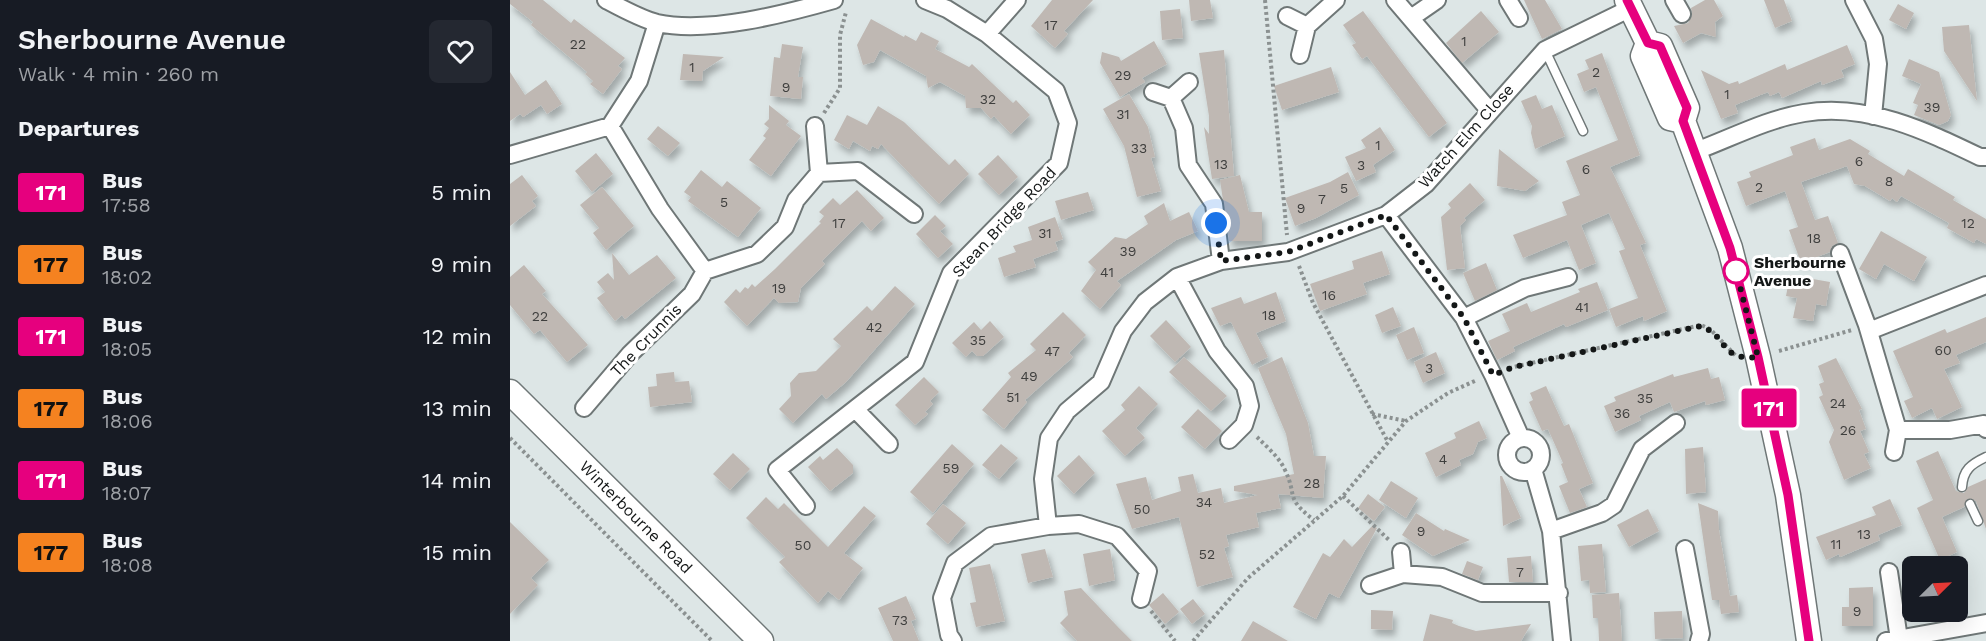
<!DOCTYPE html>
<html lang="en">
<head>
<meta charset="utf-8">
<style>
	body { margin:0; font-family:"Work Sans",sans-serif; background:#242831; color:#f1f3f6; height:100vh; display:flex; flex-direction:column; font-size:22px; white-space:nowrap }
	* { box-sizing:border-box; margin:0 }
	p { font-size:20px; color:#9ea1a6 }
	.icon { flex:none; width:33px; height:33px; fill:none; stroke:currentColor; stroke-width:2; stroke-linecap:round; stroke-linejoin:round }
	.map { position:relative; flex:1; overflow:hidden }
	.side { display:flex; flex-direction:column; background:#171b24; width:510px }
	.side>* { flex:none }
	.badge { padding:0 12px; border-radius:4px; font-size:21px; line-height:39px }
	.needle { width:39px; rotate:66deg }
	.controls { position:absolute; left:1392px; top:556px; display:grid; gap:12px }
	.controls a { display:grid; place-items:center; width:66px; height:66px; border-radius:9px; background:#171b24; box-shadow:0 6px 24px #0002; font-size:30px }
	.you { position:absolute; width:30px; height:30px; margin:-15px; border:4px solid #fff; border-radius:50%; background:#1a73e8; box-shadow:0 0 0 9px #1a73e833 }
	.map>.badge { position:absolute; translate:-50% -50%; box-shadow:0 0 0 3px #fff }
	h2 { padding:0 18px; font-size:22px; line-height:54px }
	.round { display:grid; place-items:center; flex:none; width:63px; height:63px; border-radius:9px; background:#242831 }
	.summary { display:flex; align-items:center; justify-content:space-between; height:102px; padding:0 18px }
	h1 { font-size:28px; font-weight:600; line-height:45px }
	ul { padding:0; list-style:none }
	li { display:flex; align-items:center; gap:18px; height:72px; padding:0 18px }
	li div { flex:1 }
	li b { display:block; font-size:22px }
	li em { font-style:normal }
	li .badge { min-width:66px; font-weight:700; text-align:center }
	main { display:flex; flex:1; min-height:0 }
	.map>svg:first-child { display:block }
	.building { fill:#bfb8b3; filter:url(#shadow) }
	.lines { fill:none; stroke-linecap:round; stroke-linejoin:round }
	.lane-casing { stroke:#6f7777; stroke-width:11 }
	.street-casing { stroke:#6f7777; stroke-width:20 }
	.secondary-casing { stroke:#6f7777; stroke-width:27 }
	.path { stroke:#8b9191; stroke-width:4; stroke-dasharray:3 3; stroke-linecap:butt }
	.lane { stroke:#fff; stroke-width:8 }
	.street { stroke:#fff; stroke-width:16 }
	.secondary { stroke:#fff; stroke-width:24 }
	.line-casing { stroke:#fff; stroke-width:14 }
	.line { stroke:#e6007e; stroke-width:9 }
	.walk { stroke:#141717; stroke-width:6; stroke-dasharray:0 10.8 }
	.stop-dot { fill:#fff; stroke:#e6007e; stroke-width:3 }
	.labels { text-anchor:middle; dominant-baseline:central; stroke-width:6; stroke-linejoin:round; paint-order:stroke }
	.number-label { font-size:14px; fill:#3f3f3e }
	.street-label { font-size:16px; fill:#141717; stroke:#fff }
	.stop-label { font-size:16px; font-weight:bold; fill:#141717; stroke:#fff; text-anchor:start }
</style>
</head>
<body>
<main>
<section class="side">
<div class="summary"><div><h1>Sherbourne Avenue</h1><p>Walk · 4 min · 260 m</p></div><a class="round"><svg class="icon" aria-label="heart" viewBox="0 0 24 24"><path d="M12 20l-8-8c-3-5 5-10 8-4 3-6 11-1 8 4z"/></svg></a></div>
<h2>Departures</h2>
<ul>
<li><span class="badge" style="background:#e6007e;color:#fff">171</span><div><b>Bus</b><p>17:58</p></div><em>5 min</em></li>
<li><span class="badge" style="background:#f58220;color:#111">177</span><div><b>Bus</b><p>18:02</p></div><em>9 min</em></li>
<li><span class="badge" style="background:#e6007e;color:#fff">171</span><div><b>Bus</b><p>18:05</p></div><em>12 min</em></li>
<li><span class="badge" style="background:#f58220;color:#111">177</span><div><b>Bus</b><p>18:06</p></div><em>13 min</em></li>
<li><span class="badge" style="background:#e6007e;color:#fff">171</span><div><b>Bus</b><p>18:07</p></div><em>14 min</em></li>
<li><span class="badge" style="background:#f58220;color:#111">177</span><div><b>Bus</b><p>18:08</p></div><em>15 min</em></li>
</ul>
</section>
<div class="map">
<svg width="1476" height="641" viewBox="0 0 1476 641">
	<defs>
		<filter id="shadow"><feDropShadow dx="3.5" dy="6" stdDeviation="3" flood-color="#0004"/></filter>
	</defs>
	<rect width="100%" height="100%" fill="#dde6e6"/>
	<path class="building" d="M0 0H33L61 23 64 19 115 58 108 66 112 69 93 94 80 84 83 81 75 74 77 72 21 25 23 22 0 4Z
		M542 0H583L554 31 558 34 545 48 521 26Z
		M679 0H700L703 18 681 21Z
		M1014 0H1035L1052 29 1032 39Z
		M1195 0H1204L1213 16 1205 22 1206 37 1191 33 1173 43 1164 26 1178 23 1182 15 1181 8Z
		M1254 0H1274L1282 21 1265 28Z
		M1388 4 1404 13 1396 29 1379 20Z
		M670 9 673 38 652 40 650 11Z
		M853 11 937 123 919 137 857 56 852 59 842 45 846 43 833 25Z
		M971 11 989 32 952 63 936 43Z
		M361 19 394 37 395 35 406 41 411 32 429 41 425 49 459 67 462 64 503 103 506 100 520 115 501 134 484 116 481 119 471 108H456L455 96 430 82 418 88 416 76 370 50 364 62 353 65 347 45Z
		M1459 25 1467 101 1434 51 1432 27Z
		M644 41 657 64 632 78 635 82 610 97 590 63 592 52 609 57 611 61Z
		M272 44 293 47 288 77H293L291 99 260 96 264 57 270 58Z
		M1337 45 1345 64 1331 70 1334 77 1312 85 1311 81 1272 98 1269 92 1260 96 1258 92 1225 105 1228 113 1211 119 1191 70 1219 84 1228 81 1229 84 1275 64 1277 70Z
		M714 50 724 176 702 179 694 127 699 134V116L689 53Z
		M1092 53 1130 155 1100 167 1136 243 1130 245 1157 311 1134 321 1133 316 1106 327 1099 309 1128 298 1109 251 1115 249 1099 213 1071 225 1086 263 1069 270 1057 240 1013 258 1003 235 1057 215 1052 202 1070 195 1056 161 1108 140 1086 87 1074 92 1067 74 1079 69 1075 60Z
		M173 54 214 57 193 71 192 81 170 80Z
		M1399 59 1429 72 1441 115 1438 121 1429 125 1404 115 1408 105 1403 103 1411 84 1392 76Z
		M821 67 829 92 772 110 764 86Z
		M0 72 15 95 36 80 52 104 37 114 31 105 13 117 10 114 0 121Z
		M619 94 638 127 645 157 641 158 651 191 627 197 614 146 593 109Z
		M1026 95 1032 109 1042 105 1055 136 1025 149 1021 133 1022 126 1011 101Z
		M259 105 279 121 276 125 291 136 261 176 239 160 256 138 253 136 259 128 254 124 259 119Z
		M368 106 394 122 439 165 445 159 459 174 429 204 371 144 368 149 362 146 360 151 343 141 339 149 324 140 337 115 357 125Z
		M148 126 170 143 158 156 137 139Z
		M870 127 885 150 863 165 866 172 846 181 835 157 856 148 851 140Z
		M1305 138 1309 150 1340 139 1360 151 1358 154 1394 176 1398 169 1445 197 1443 200 1476 219V244L1466 239 1464 243 1437 228 1439 223 1391 196 1387 202 1382 198 1380 201 1355 186 1344 184 1337 166 1291 182 1305 220 1318 216 1328 243 1322 246 1320 252 1291 263 1279 230 1288 227 1275 191 1236 206 1227 182 1241 177 1239 172 1283 155 1280 147Z
		M989 149 1029 181 1015 191 987 186Z
		M86 153 103 174 82 192 65 171Z
		M488 155 508 177 489 195 468 174Z
		M191 170 212 187 217 181 251 208 228 237 178 201 181 197 174 192Z
		M838 172 849 195 806 218 785 226 775 198 820 182Z
		M12 175 28 196 22 201 26 206 0 226V184Z
		M730 175 739 212H752V241H719L710 180Z
		M960 183 975 200 954 218 956 220 950 226 955 268 937 270 931 217 941 208 938 204Z
		M92 187 124 226 96 250 83 233 89 228 70 205Z
		M347 190 374 218 361 231 352 221 312 261 315 264 291 288 288 302 269 303 264 298 237 326 214 302 226 289 230 293 235 287 238 289 242 284 245 287 265 269 311 223 309 222 314 216 309 212 323 198 330 205Z
		M578 192 584 210 551 220 545 201Z
		M654 203 660 221 679 212 688 231 666 240 607 281 611 285 590 309 571 291 586 270 578 262 605 237 616 239 638 224 634 216Z
		M425 215 436 226 430 231 443 244 428 258 406 234Z
		M545 217 553 239 545 242 548 250 523 259 526 267 494 277 488 258 506 252 503 246 522 240 518 227Z
		M1371 231 1417 257 1404 281 1374 264 1366 279 1349 269Z
		M872 251 880 274 853 283 857 294 810 311 800 284 844 269 842 261Z
		M102 253 119 275 147 255 166 278 115 319 112 315 105 321 87 298 95 292 87 282 98 273 104 280Z
		M976 263 987 290 965 301 953 273Z
		M14 265 36 291 32 294 78 345 57 362 30 330 24 334 0 305V277Z
		M1280 275 1320 282 1316 306 1306 304 1303 321 1283 318 1287 298 1276 296Z
		M1087 282 1098 310 1056 327 1054 324 1003 347 1005 351 987 360 978 341 1000 331 992 314 1017 303 1021 312 1070 292 1068 289Z
		M385 286 405 304 336 382 316 399 312 394 283 423 269 409 281 396 280 383 289 373 306 371 331 346 323 339 357 306 362 311Z
		M766 292 776 321 746 333 758 357 742 365 721 322 710 326 701 308 731 297 734 304Z
		M883 307 891 326 872 333 865 315Z
		M553 312 576 335 559 353 563 357 515 400 517 402 494 429 472 410 501 377 498 373 526 350 520 344Z
		M1476 317V342L1446 355 1450 363 1434 369 1452 407 1427 419 1422 408 1402 418 1394 401 1403 397 1383 351 1435 329 1437 333Z
		M656 320 681 347 665 362 640 336Z
		M480 321 494 337 473 356H467L462 351 456 357 442 343 464 322 471 330Z
		M904 327 914 353 897 360 886 335Z
		M926 352 935 373 913 383 904 362Z
		M674 357 717 396 701 411 659 372Z
		M772 357 798 423 804 456H816L813 498 768 494 771 508 746 513 749 527 716 535 719 546 714 548 723 577 687 587 669 517 622 529 606 484 636 477 642 500 671 491 668 477 683 474 688 493 711 488 714 503 748 495 724 491V486L784 474 776 434 748 368Z
		M1326 358 1352 409 1349 410 1356 429 1350 431 1359 452 1354 454 1361 468 1334 480 1319 442 1324 430 1309 397 1313 395 1309 384 1314 382 1308 366Z
		M1198 368 1201 379 1209 377 1215 400 1196 405 1195 401 1164 412 1160 402 1129 416 1131 420 1105 432 1094 406 1106 401 1104 397 1163 374 1164 377Z
		M164 372 165 382 179 381 182 402 140 407 138 387 147 386 146 374Z
		M414 377 429 392 420 401 423 404 415 412 418 414 405 425 385 405Z
		M629 386 648 404 626 428 635 438 615 456 592 431 615 410 611 405Z
		M1036 386 1054 426 1059 424 1083 483 1069 489 1077 507 1060 513 1049 486 1058 482 1051 464 1053 463 1038 429 1032 431 1019 402 1023 400 1020 393Z
		M688 409 712 431 695 449 671 427Z
		M969 421 977 438 968 442 963 454 949 460 951 465 926 477 915 453 946 438 944 433Z
		M442 444 464 464 423 513 400 492Z
		M491 444 508 458 489 479 472 465Z
		M1193 447 1196 492 1176 494 1175 449Z
		M327 448 343 465V473L320 491 298 467 310 456 313 460Z
		M1428 451 1446 491 1454 493 1458 487 1476 479V529L1466 501 1457 499 1454 507 1432 517 1447 552 1430 560 1407 508 1423 500 1406 461Z
		M223 453 240 469 220 490 203 474Z
		M569 455 585 473 564 494 547 476Z
		M990 476H992L1011 518 993 526Z
		M881 481 908 498 896 518 869 500Z
		M858 494 875 507 864 521 848 508Z
		M256 497 268 509 274 503 318 547 354 506 366 516 334 553 353 568 329 600 318 591 308 603 269 562 275 557 236 518Z
		M1380 499 1392 525 1368 535 1370 540 1330 557 1329 554 1316 560 1306 537 1366 515 1362 507Z
		M1188 503 1208 511 1209 530 1220 596 1227 595 1229 612 1211 614 1209 600H1202Z
		M433 504 456 523 438 544 416 524Z
		M1138 509 1149 531 1119 547 1107 525Z
		M906 513 934 531 935 529 960 540 923 556 892 535Z
		M0 522 39 560 21 578 28 585 0 614Z
		M863 525 867 528 829 598 819 593 806 619 783 607 813 553 820 557 834 539 842 547Z
		M1092 544 1096 592 1080 593 1079 580 1071 581 1068 546Z
		M535 549 543 577 518 583 511 554Z
		M600 549 605 580 579 586 573 554Z
		M1021 556 1023 582H999L997 558Z
		M957 561 973 567 968 580 952 574Z
		M480 564 495 621 466 627 460 603 466 602 459 568Z
		M1363 587V626H1332V607H1339V588Z
		M571 588 607 626 622 641H567L550 623 558 615 554 591Z
		M653 593 669 612 655 624 639 605Z
		M1109 593 1112 641H1089L1088 618H1083L1082 595Z
		M396 596 406 619 401 621 409 641H383L368 608Z
		M683 599 695 614 682 624 670 609Z
		M861 610 883 611 882 630 861 629Z
		M1172 611 1173 638 1145 639 1144 612Z
		M920 614 943 620 942 623 949 626 966 631 1021 624 1011 641H913Z
		M743 621 778 641H731Z"/>
	<g class="lines">
		<defs>
			<path id="lane" d="M1035 50 1073 131
				M1452 487C1453 470 1461 464 1476 457
				M1460 504 1468 521"/>
			<path id="street" d="M96 0C111 8 131 19 147 23 198 34 275 14 324 0
				M885 0 979 110
				M998 0 1009 18
				M1164 0 1172 14
				M1344 0 1364 39 1368 64 1363 116
				M777 16 797 26
				M901 18 927 0
				M477 34 507 0
				M790 55 797 26 826 0
				M679 82 661 98 674 128 678 165 704 204 711 261
				M643 92 661 98
				M1186 151C1221 138 1257 119 1294 113 1356 102 1416 131 1470 157H1476
				M0 155 100 126
				M309 173 348 171 404 214
				M876 215 954 318 983 375 1011 438
				M1330 253 1357 325 1388 430 1384 452
				M195 271 247 254 275 227 286 200 309 173 305 126
				M667 277 707 351 735 386 740 406 734 425 719 440
				M954 318 1015 288 1058 277
				M1359 331 1476 285
				M74 408 120 354 182 294 195 271 150 209 100 126 129 81 147 23
				M345 409 379 444
				M1388 430H1440L1474 424 1476 429
				M997 455a17 17 0 1 1 34 0a17 17 0 1 1-34 0Z
				M1023 469 1041 531 1052 641
				M296 506 267 470 405 362 441 273 549 163 558 123 546 91 477 34 437 9 415 0
				M538 526 533 479 539 438 557 411 591 382 613 331 635 302 667 277 711 261 778 252 876 215 916 184 1035 50 1121 8
				M1041 531 1092 513 1104 505 1132 449 1166 423
				M1175 549 1191 634 1189 641
				M891 552 893 574
				M1379 572 1389 639
				M860 585 893 574 932 577 972 593H1049
				M443 641 439 635 432 598 445 563 481 536 538 526 569 524 607 536 638 571 631 599
				M1376 641 1476 623"/>
			<path id="secondary" d="M1117 0 1138 43 1133 56 1160 118 1173 121
				M1138 43 1150 46 1177 108 1173 121 1220 248 1248 357 1278 495 1299 641
				M0 392 251 641"/>
		</defs>
		<use href="#lane" class="lane-casing"/>
		<use href="#street" class="street-casing"/>
		<use href="#secondary" class="secondary-casing"/>
		<path class="path" d="M755 0 777 235
			M314 113 330 88V35L336 12
			M789 266 803 303 878 442
			M1269 351 1342 330
			M999 368 1191 325 1200 329 1226 356
			M862 414 896 421
			M747 437C757 447 769 457 775 470 788 497 774 497 804 520
			M0 438 202 641
			M833 496 880 541
			M641 611 665 641
			M683 641 738 578 833 496 896 421 938 393 967 380"/>
		<use href="#lane" class="lane"/>
		<use href="#street" class="street"/>
		<use href="#secondary" class="secondary"/>
	</g>
	<g class="lines">
		<defs>
			<path id="line" d="M1117 0 1138 43 1150 46 1177 108 1173 121 1220 248 1248 357 1278 495 1299 641"/>
		</defs>
		<use href="#line" class="line-casing"/>
		<use href="#line" class="line"/>
		<path class="walk" d="M706 223 711 261 778 252 876 215 954 318 983 375 1004 367 1191 326C1219 337 1209 361 1248 357L1226 271"/>
	</g>
	<circle class="stop-dot" cx="1226" cy="271" r="12"/>
	<g class="labels">
		<g class="number-label">
			<text x="541" y="25">17</text>
			<text x="954" y="41">1</text>
			<text x="68" y="44">22</text>
			<text x="182" y="67">1</text>
			<text x="1086" y="72">2</text>
			<text x="613" y="75">29</text>
			<text x="276" y="87">9</text>
			<text x="1217" y="94">1</text>
			<text x="478" y="99">32</text>
			<text x="1422" y="107">39</text>
			<text x="613" y="114">31</text>
			<text x="868" y="145">1</text>
			<text x="629" y="148">33</text>
			<text x="1349" y="161">6</text>
			<text x="711" y="164">13</text>
			<text x="851" y="165">3</text>
			<text x="1076" y="169">6</text>
			<text x="1379" y="181">8</text>
			<text x="1249" y="187">2</text>
			<text x="834" y="188">5</text>
			<text x="812" y="199">7</text>
			<text x="214" y="202">5</text>
			<text x="791" y="208">9</text>
			<text x="329" y="223">17</text>
			<text x="1458" y="223">12</text>
			<text x="535" y="233">31</text>
			<text x="1304" y="238">18</text>
			<text x="618" y="251">39</text>
			<text x="597" y="272">41</text>
			<text x="269" y="288">19</text>
			<text x="819" y="295">16</text>
			<text x="1072" y="307">41</text>
			<text x="759" y="315">18</text>
			<text x="30" y="316">22</text>
			<text x="364" y="327">42</text>
			<text x="468" y="340">35</text>
			<text x="1433" y="350">60</text>
			<text x="542" y="351">47</text>
			<text x="919" y="368">3</text>
			<text x="519" y="376">49</text>
			<text x="503" y="397">51</text>
			<text x="1135" y="398">35</text>
			<text x="1328" y="403">24</text>
			<text x="1112" y="413">36</text>
			<text x="1338" y="430">26</text>
			<text x="933" y="459">4</text>
			<text x="441" y="468">59</text>
			<text x="802" y="483">28</text>
			<text x="694" y="502">34</text>
			<text x="632" y="509">50</text>
			<text x="911" y="531">9</text>
			<text x="1354" y="534">13</text>
			<text x="1326" y="544">11</text>
			<text x="293" y="545">50</text>
			<text x="697" y="554">52</text>
			<text x="1010" y="572">7</text>
			<text x="1347" y="611">9</text>
			<text x="390" y="620">73</text>
		</g>
		<g class="street-label">
			<text transform="translate(956 136) rotate(-48)">Watch Elm Close</text>
			<text transform="translate(494 222) rotate(-47)">Stean Bridge Road</text>
			<text transform="translate(136 340) rotate(-46)">The Crunnis</text>
			<text transform="translate(126 517) rotate(45)">Winterbourne Road</text>
		</g>
		<g class="stop-label">
			<text x="1244" y="262">Sherbourne<tspan x="1244" dy="18">Avenue</tspan></text>
		</g>
	</g>
</svg>
<div class="controls">
<a><svg class="needle" viewBox="-14 -14 28 28"><path d="M0-13l5 13h-10z" fill="#e53935"/><path d="M0 13l5-13h-10z" fill="#9ea1a6"/></svg></a>
</div>
<div class="you" style="left:706px;top:223px"></div>
<b class="badge" style="left:1259px;top:408px;background:#e6007e;color:#fff">171</b>
</div>
</main>
</body>
</html>
